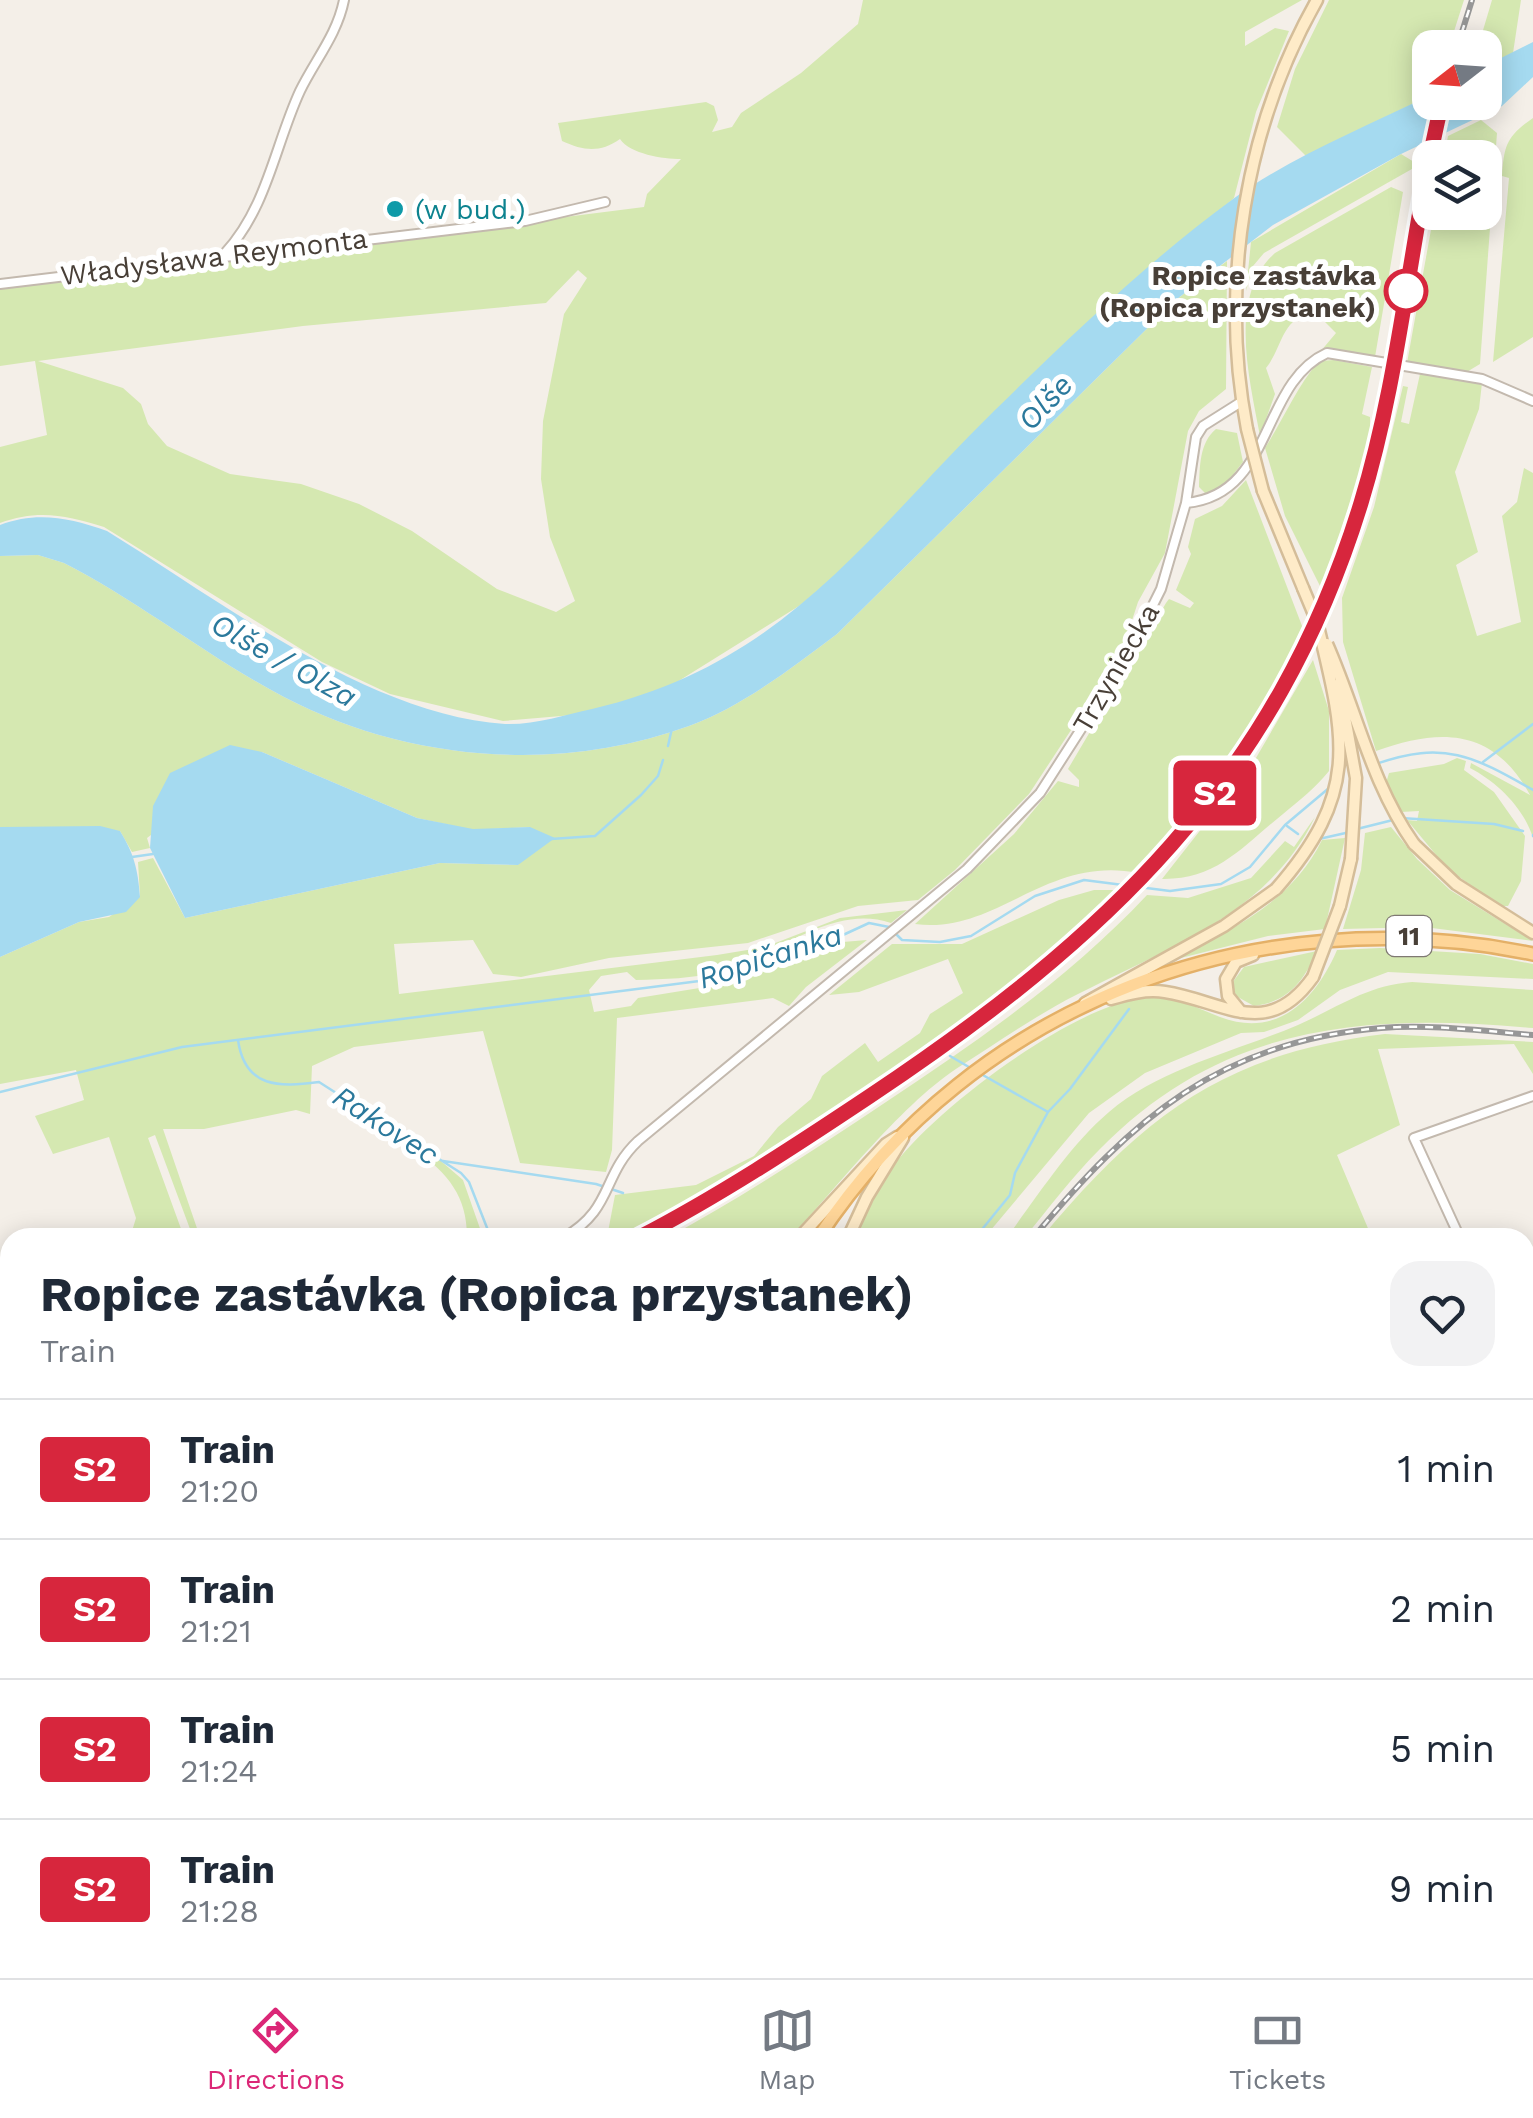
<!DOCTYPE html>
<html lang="en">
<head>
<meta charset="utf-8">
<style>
	body { margin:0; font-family:"Work Sans",sans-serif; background:#f2f2f3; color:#1f2937; height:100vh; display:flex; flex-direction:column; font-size:38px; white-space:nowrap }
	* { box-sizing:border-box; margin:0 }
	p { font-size:32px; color:#747a83 }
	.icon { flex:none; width:55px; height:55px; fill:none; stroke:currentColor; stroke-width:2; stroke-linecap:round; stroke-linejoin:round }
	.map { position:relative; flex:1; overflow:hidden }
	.sheet { position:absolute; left:0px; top:1228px; width:1535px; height:752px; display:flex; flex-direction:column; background:#fff; border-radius:30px 30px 0 0; box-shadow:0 5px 25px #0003 }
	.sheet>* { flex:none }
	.badge { padding:0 20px; border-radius:8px; font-size:35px; line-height:65px }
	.needle { width:65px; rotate:253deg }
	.tools { position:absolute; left:1412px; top:30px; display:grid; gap:20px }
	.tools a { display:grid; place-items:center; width:90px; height:90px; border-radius:20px; background:#fff; box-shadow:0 5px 25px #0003; font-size:50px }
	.map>.badge { position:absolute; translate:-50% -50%; box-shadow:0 0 0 5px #fff }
	.round { display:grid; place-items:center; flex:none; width:105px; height:105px; border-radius:30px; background:#f2f2f3 }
	.headline { display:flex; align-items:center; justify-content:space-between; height:170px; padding:0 40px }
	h1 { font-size:48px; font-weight:700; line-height:75px }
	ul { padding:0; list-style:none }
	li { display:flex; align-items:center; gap:30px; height:140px; padding:0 40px; border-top:2px solid #e0e1e3 }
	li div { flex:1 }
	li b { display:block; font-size:38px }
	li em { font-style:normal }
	li .badge { min-width:110px; font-weight:700; text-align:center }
	.menu { display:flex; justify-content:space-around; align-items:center; height:140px; border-top:2px solid #e0e1e3; background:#fff; font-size:28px; color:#747a83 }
	.menu a { display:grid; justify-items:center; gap:5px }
	.menu .selected { color:#db2777 }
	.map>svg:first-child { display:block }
	.green { fill:#d5e8b1; fill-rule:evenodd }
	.water { fill:#a5daf0 }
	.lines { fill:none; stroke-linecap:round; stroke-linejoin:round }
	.stream { stroke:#a5daf0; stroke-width:2.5 }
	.minor-casing { stroke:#c3b9ae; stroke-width:12 }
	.secondary-casing { stroke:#d4bd99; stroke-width:15 }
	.primary-casing { stroke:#e4b067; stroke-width:16 }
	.minor { stroke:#fff; stroke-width:8 }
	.secondary { stroke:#feebc8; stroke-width:10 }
	.primary { stroke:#fed598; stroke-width:11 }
	.rail-casing { stroke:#979797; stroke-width:6 }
	.rail { stroke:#fff; stroke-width:2.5; stroke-dasharray:8; stroke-linecap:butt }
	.secondary-bridge-casing { stroke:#d4bd99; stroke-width:15; stroke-linecap:butt }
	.secondary-bridge { stroke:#feebc8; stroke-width:10 }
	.line-casing { stroke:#fff; stroke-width:22 }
	.line { stroke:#d7263d; stroke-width:15 }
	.culture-dot { fill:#0f9aa8; stroke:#fff; stroke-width:4 }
	.stop-dot { fill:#fff; stroke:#d7263d; stroke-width:5 }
	.labels { text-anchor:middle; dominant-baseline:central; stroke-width:10; stroke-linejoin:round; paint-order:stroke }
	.shield { fill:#fff; stroke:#7f7973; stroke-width:2.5 }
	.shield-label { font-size:25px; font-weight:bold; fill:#483f37 }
	.culture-label { font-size:28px; fill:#0d838f; stroke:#fff; text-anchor:start }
	.street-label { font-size:28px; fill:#483f37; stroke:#fff }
	.stop-label { font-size:28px; font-weight:bold; fill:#483f37; stroke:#fff; text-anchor:end }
	.water-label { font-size:30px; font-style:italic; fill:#2b799c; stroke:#fff }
</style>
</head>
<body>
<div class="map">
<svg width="1533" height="1978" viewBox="0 0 1533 1978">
	<rect width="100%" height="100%" fill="#f4efe8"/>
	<path class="green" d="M863 0H1302L1245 32V46L1275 28 1289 31 1256 112 1234 198 994 412 844 570 799 606 632 710 503 721 390 694 322 662 104 527C67 515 37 509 0 523V447L47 435 35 361 0 366V289L644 207 647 194 681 159C663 159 630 154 620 139 600 153 584 151 562 141L558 123 706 102 714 106 718 120 712 132 732 127 741 113 801 73 858 24ZM578 270 587 278 564 314 543 421 541 479 550 537 575 601 556 612 497 589 412 531 359 504 301 484 230 474 167 446 148 424 141 404 123 388 38 361 303 326 546 303Z
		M1329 0H1464L1449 47 1430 48 1429 96 1306 156 1277 127 1295 69Z
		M1492 0H1521L1513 53 1485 66V48L1478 47Z
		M1533 118V337L1493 362 1509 178 1502 176C1504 145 1507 136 1533 118Z
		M1481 120 1497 133 1480 364 1465 373 1407 363 1434 213 1485 212V158L1444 157 1448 136Z
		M1401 154 1419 165 1264 253 1253 266 1246 291 1251 242Z
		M1391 187 1403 192 1375 357 1334 349 1320 352 1336 333 1318 315C1282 311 1283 348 1266 368L1275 394 1260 436C1250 381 1227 296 1275 253Z
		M1227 261 1226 389 1199 411 1188 431 1165 553 1138 602 1121 654 1029 794 955 870 918 900 858 906 748 943 609 958 521 977 493 974 473 940 394 944 399 994 717 955 765 947 840 918 907 910 891 923C831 903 776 957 721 971 693 979 664 979 636 980L627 972 601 976 589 990 594 1012 631 1006 638 998 724 984 807 945 867 940 806 987 789 1006 773 998 617 1018 612 1150 606 1172 520 1163 483 1031 354 1047 312 1066 310 1114 296 1110 204 1129H163L200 1237H193L155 1135 148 1138 184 1237H134L132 1231 136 1218 109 1137 53 1154 35 1116 84 1100 76 1070 0 1084V957L79 922 109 917 140 896 138 862 153 858 185 918 440 863 518 865 530 827 473 830 417 818 262 752 147 838 150 848 132 852 120 831 0 827V556L38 555 64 563C140 602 208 657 284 697 406 761 558 774 689 726 741 707 792 668 837 634L1177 299Z
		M1334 360 1372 367 1362 414 1370 417V441L1322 590 1285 516 1265 448C1284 418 1296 388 1319 361Z
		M1420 374 1482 383 1479 409 1455 472 1478 552 1456 565 1477 636 1521 622 1502 516 1517 502 1524 468 1533 473V838C1524 808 1497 782 1470 768L1471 763 1530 795C1494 729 1442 727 1376 751L1343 642 1342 598 1374 507 1403 386 1408 387 1401 422 1409 424Z
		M1216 429 1237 433 1243 462 1222 489 1207 495 1199 487C1200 467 1199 443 1216 429Z
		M1246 480 1304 631C1260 721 1204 799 1138 873 1045 855 997 935 915 924L1014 834 1058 781 1079 787V780L1068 769 1166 603 1169 599 1190 608 1194 603 1176 590 1191 554 1188 547 1195 519 1222 506Z
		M1313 660 1329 711V771C1315 788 1300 800 1283 814 1243 846 1217 880 1162 879L1253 763Z
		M1457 758 1466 761 1464 770 1494 792 1525 836 1521 881 1508 906H1499L1447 868 1407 820 1417 821 1419 811 1401 812 1386 783 1389 773 1444 764Z
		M1315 817C1269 913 1168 948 1078 994 1038 1014 1000 1041 962 1065 905 1100 837 1187 791 1237L667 1238C744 1196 817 1148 889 1100 981 1039 1071 976 1147 895L1188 898 1251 878 1285 841 1294 847Z
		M1391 827 1417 859 1450 890 1533 941 1424 927 1343 929 1361 870 1365 833Z
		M1345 838 1325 929 1268 936 1173 960C1232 929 1291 903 1322 840Z
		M1094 890H1123C1053 964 968 1022 884 1078 803 1132 723 1183 637 1229L621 1237H607L615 1195 696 1185 754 1156 778 1127 811 1099 822 1076 865 1043 878 1062 920 1033 930 1014 963 993 948 959 859 992 829 995 892 944H962L1059 900Z
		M1380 948 1480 954 1533 964V979L1388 972 1340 990 1298 1020 1264 1032 1241 1033 1145 1073 1089 1113 985 1237 855 1238C865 1213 875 1191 890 1170 933 1110 1067 1010 1140 998 1170 994 1193 1006 1220 1017 1278 1039 1316 999 1337 950Z
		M1317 951C1304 981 1288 1002 1254 1006L1236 996 1232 983 1244 967Z
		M1412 982 1533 990V1028C1367 1013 1223 1023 1099 1150 1072 1177 1049 1208 1025 1237H1007C1038 1196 1069 1146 1109 1112 1161 1068 1237 1051 1298 1025 1337 1008 1367 985 1412 982Z
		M1385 1034 1533 1042V1074L1514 1044 1378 1049 1400 1125 1337 1155 1370 1233 1367 1237H1042C1143 1116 1224 1053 1385 1034Z
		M421 1144 463 1180 483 1237H467C467 1196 448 1174 416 1150Z
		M1525 1390 1533 1408V1574L1525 1578Z
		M1526 1589V1608H1533V1815H1525Z
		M1525 1881 1533 1887V1978H1485L1483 1970H1525Z
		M205 1970H739L741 1978H209Z
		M759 1970H1335L1334 1978H765Z"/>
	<path class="water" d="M1533 42V77L1502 106 1401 154 1273 225 1177 299 837 634C792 668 741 707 689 726 558 774 406 761 284 697 208 657 140 602 64 563L38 555 0 556V525C37 511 70 518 107 531 219 600 370 716 505 724 535 725 564 715 592 709 784 664 863 540 994 411 1069 338 1148 261 1233 199 1292 156 1364 128 1430 95V102H1485V66Z
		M230 745 262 752 417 818 473 829 530 827 555 838 518 865 440 863 185 918 150 848 153 806 170 773Z
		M100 826 120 831C134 854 138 869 140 897L126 912 79 922 0 957V827Z"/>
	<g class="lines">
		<path class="stream" d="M668 746 672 728
			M1483 762 1533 724
			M1376 764C1444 740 1473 756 1533 790
			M1401 818 1494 824 1523 831
			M1287 826 1298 834
			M1357 829 1393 820
			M1533 835V836
			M551 839 595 836 641 795 658 776 663 760
			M1319 839 1350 832
			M132 857 153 854
			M895 933 902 940 940 942 971 936 1035 896 1084 880 1170 891 1221 884 1250 867 1285 825 1329 788
			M238 1040C245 1089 280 1087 319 1082L461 1173 469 1182 491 1238
			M950 1056 974 1070
			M981 1074 1048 1112
			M0 1092 182 1047 715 979 816 936 843 935 869 923 889 927
			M443 1161 596 1184 623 1193
			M975 1238 1010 1195 1015 1173 1048 1112 1070 1089 1129 1009
			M0 1608 10 1593
			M1525 1896 1533 1898
			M1417 1970 1424 1978"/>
		<defs>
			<path id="minor" d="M225 253C267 208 275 145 300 91 315 60 337 35 344 0
				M0 284 525 221 605 202
				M1186 503C1274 495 1260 383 1327 353L1482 379 1533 401
				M563 1238C614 1209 601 1176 638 1141L967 869 1040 793 1126 659 1161 589 1186 503 1196 437 1203 426 1241 402
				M1460 1238 1414 1138 1533 1096
				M0 1327 10 1332
				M1525 1584 1533 1579
				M0 1592 10 1579
				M0 1814 10 1809
				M1341 1970 1343 1978
				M88 1978 102 1970"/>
			<path id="secondary" d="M1247 429C1219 285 1245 127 1317 0
				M1263 491 1303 588
				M1414 844 1456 884 1533 933
				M1340 906 1351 859
				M1111 999C1128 994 1146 989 1165 992 1224 1001 1267 1042 1313 977
				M1085 1003 1224 926 1276 889
				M1241 1012 1228 996 1226 979 1236 962 1253 955
				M799 1238 886 1144 897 1137
				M848 1238 867 1197 903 1138
				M0 1479 10 1477"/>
			<path id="primary" d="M818 1238C975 1000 1259 897 1533 954
				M749 1970 750 1978"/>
		</defs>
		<use href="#minor" class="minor-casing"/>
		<use href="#secondary" class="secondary-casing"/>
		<use href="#primary" class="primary-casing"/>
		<use href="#minor" class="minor"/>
		<use href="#secondary" class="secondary"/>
		<use href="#primary" class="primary"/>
		<defs>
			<path id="rail" d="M1457 48 1472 0
				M638 1238C721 1194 799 1144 877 1092 1108 937 1277 777 1361 503 1401 373 1410 235 1442 102
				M1033 1238C1131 1119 1221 1041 1381 1028 1431 1024 1483 1031 1533 1035
				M0 1357 10 1362
				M0 1415 10 1413"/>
		</defs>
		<use href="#rail" class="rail-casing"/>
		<use href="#rail" class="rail"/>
		<defs>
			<path id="secondary-bridge" d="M1247 429 1263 491
				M1303 588 1318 624
				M1327 644C1357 712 1371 783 1414 844
				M1339 684 1356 778 1351 859
				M1276 889C1361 792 1345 738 1317 622
				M1313 977 1340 906"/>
		</defs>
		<use href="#secondary-bridge" class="secondary-bridge-casing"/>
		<use href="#secondary-bridge" class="secondary-bridge"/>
	</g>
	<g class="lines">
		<defs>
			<path id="line" d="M638 1238C719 1196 795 1146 870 1096 1104 940 1276 780 1361 503 1401 373 1410 235 1442 102"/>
		</defs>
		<use href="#line" class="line-casing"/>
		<use href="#line" class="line"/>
	</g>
	<circle class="culture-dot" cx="395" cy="209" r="10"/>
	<circle class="stop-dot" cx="1406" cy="291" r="20"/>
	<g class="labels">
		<rect class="shield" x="1386.5" y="916" width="45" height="40" rx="8"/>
		<g class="shield-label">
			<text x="1409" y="936">11</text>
		</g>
		<g class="culture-label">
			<text x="415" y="209">(w bud.)</text>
		</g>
		<g class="street-label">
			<text transform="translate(214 257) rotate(-7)">Władysława Reymonta</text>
			<text transform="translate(1116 668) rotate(-60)">Trzyniecka</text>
		</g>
		<g class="stop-label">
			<text x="1376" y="275">Ropice zastávka<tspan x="1376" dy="32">(Ropica przystanek)</tspan></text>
		</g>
		<g class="water-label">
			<text transform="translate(1045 402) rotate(-47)">Olše</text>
			<text transform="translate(284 660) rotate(29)">Olše / Olza</text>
			<text transform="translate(770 956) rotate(-18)">Ropičanka</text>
			<text transform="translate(386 1125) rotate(33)">Rakovec</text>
		</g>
	</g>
</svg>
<div class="tools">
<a><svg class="needle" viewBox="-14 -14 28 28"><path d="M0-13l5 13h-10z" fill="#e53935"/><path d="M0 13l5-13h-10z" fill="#747a83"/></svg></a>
<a><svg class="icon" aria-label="layers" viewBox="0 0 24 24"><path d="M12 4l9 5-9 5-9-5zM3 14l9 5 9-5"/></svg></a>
</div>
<b class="badge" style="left:1215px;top:793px;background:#d7263d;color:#fff">S2</b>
<section class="sheet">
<div class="headline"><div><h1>Ropice zastávka (Ropica przystanek)</h1><p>Train</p></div><a class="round"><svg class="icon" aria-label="heart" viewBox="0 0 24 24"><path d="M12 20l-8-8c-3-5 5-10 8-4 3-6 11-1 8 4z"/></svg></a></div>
<ul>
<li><span class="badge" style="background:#d7263d;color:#fff">S2</span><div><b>Train</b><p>21:20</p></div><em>1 min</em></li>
<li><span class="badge" style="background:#d7263d;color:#fff">S2</span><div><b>Train</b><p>21:21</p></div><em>2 min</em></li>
<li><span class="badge" style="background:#d7263d;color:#fff">S2</span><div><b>Train</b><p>21:24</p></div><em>5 min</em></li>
<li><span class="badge" style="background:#d7263d;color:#fff">S2</span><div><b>Train</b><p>21:28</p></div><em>9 min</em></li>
</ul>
</section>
</div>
<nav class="menu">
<a class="selected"><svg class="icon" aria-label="directions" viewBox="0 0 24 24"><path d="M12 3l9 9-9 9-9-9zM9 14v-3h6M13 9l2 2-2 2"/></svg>Directions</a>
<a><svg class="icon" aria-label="map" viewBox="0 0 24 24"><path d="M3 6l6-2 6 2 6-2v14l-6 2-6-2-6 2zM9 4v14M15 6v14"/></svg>Map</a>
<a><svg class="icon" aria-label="tickets" viewBox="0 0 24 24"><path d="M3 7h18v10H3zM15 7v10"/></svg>Tickets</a>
</nav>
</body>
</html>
